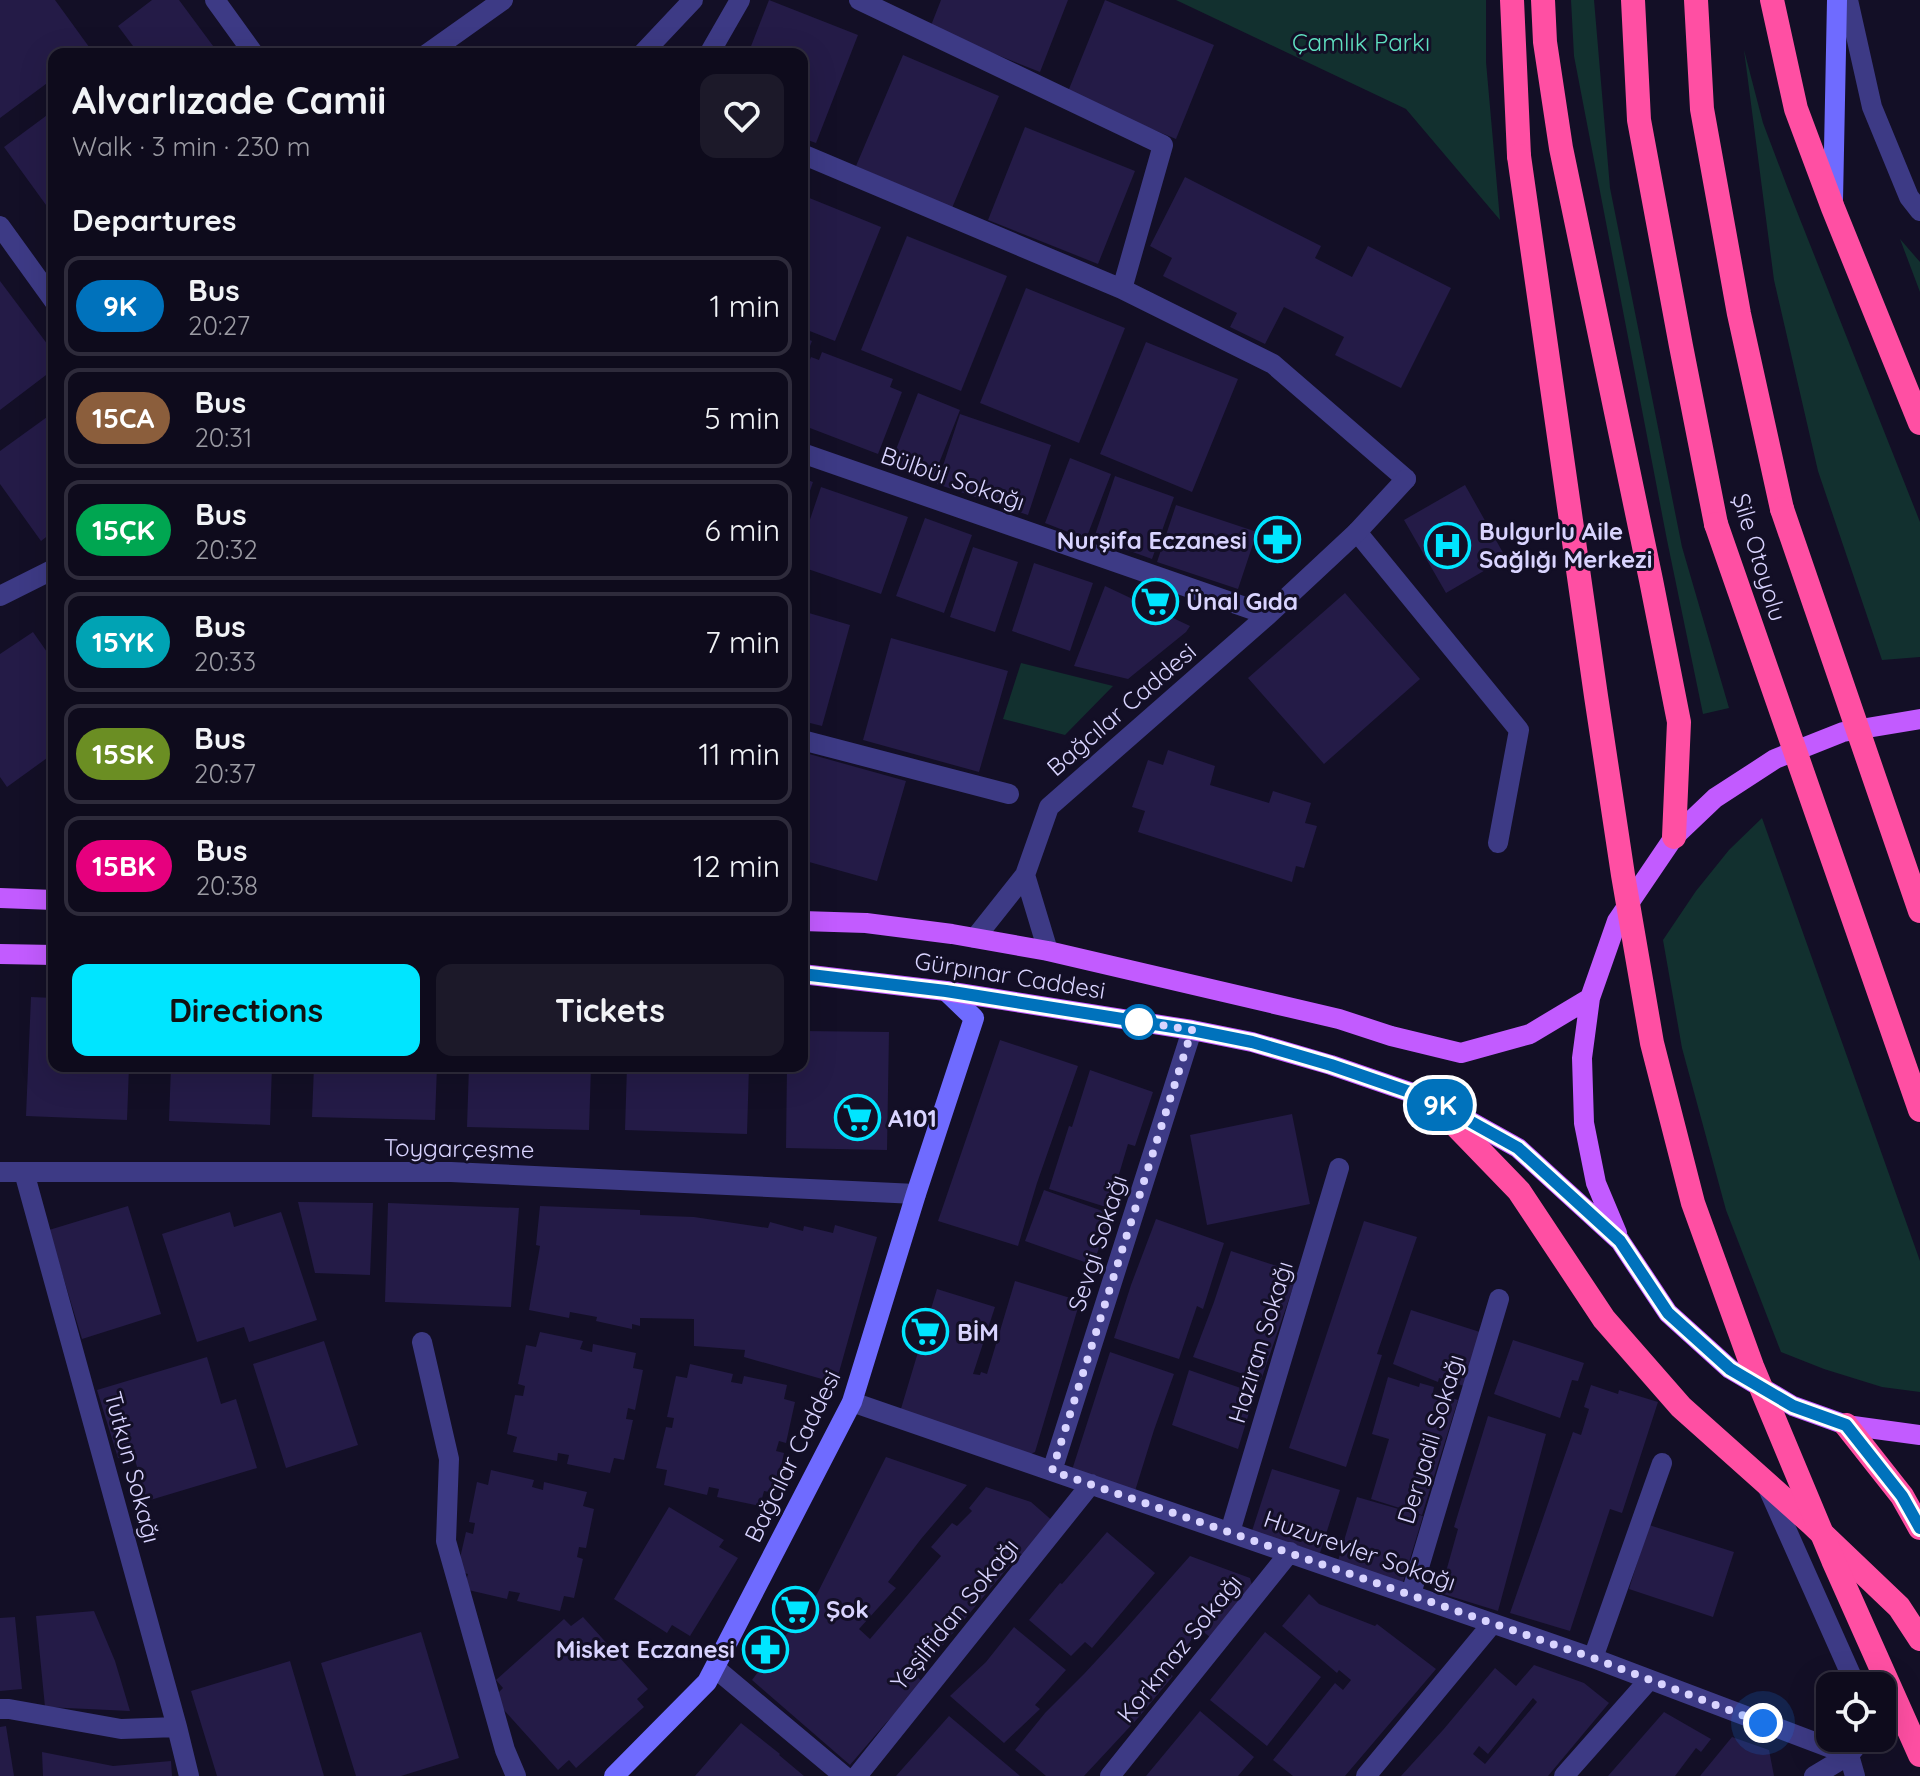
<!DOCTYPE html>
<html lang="en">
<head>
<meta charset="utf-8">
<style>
	body { margin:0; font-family:Quicksand,sans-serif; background:#1c1929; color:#f1f3f6; height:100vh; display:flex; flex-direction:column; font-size:30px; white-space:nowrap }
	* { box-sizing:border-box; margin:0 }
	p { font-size:26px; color:#9b9ba3 }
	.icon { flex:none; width:44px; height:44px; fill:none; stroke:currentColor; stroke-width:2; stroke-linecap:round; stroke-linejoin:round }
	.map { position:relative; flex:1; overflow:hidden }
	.side { position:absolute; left:48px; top:48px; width:760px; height:1024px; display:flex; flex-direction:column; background:#0e0b1c; border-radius:16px; box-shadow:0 8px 32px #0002,0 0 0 2px #2e2b3b }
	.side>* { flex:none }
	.badge { padding:0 16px; border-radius:26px; font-size:28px; line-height:52px }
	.tools { position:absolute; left:1816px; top:1672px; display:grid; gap:16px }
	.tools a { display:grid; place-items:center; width:80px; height:80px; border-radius:16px; background:#0e0b1c; box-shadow:0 8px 32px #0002,0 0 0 2px #2e2b3b; font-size:40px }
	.you { position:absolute; width:40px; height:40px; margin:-20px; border:6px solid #fff; border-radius:50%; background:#1a73e8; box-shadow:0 0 0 12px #1a73e833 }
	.map>.badge { position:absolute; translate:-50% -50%; box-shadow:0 0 0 4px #fff }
	h2 { padding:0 24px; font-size:30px; line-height:72px }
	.round { display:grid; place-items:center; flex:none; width:84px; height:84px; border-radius:16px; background:#1c1929 }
	.summary { display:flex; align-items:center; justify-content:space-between; height:136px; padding:0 24px }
	h1 { font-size:38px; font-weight:700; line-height:60px }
	.cta { display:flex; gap:16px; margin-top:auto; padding:16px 24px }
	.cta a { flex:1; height:92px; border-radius:16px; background:#00e5ff; color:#111; font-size:32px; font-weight:700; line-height:92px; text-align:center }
	.cta a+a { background:#1c1929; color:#f1f3f6 }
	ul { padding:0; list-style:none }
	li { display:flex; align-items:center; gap:24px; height:100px; margin:0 16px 12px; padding:0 8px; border:4px solid #2e2b3b; border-radius:16px }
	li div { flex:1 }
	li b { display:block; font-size:30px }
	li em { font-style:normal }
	li .badge { min-width:88px; font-weight:700; text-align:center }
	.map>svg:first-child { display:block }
	.green { fill:#12302f }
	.building { fill:#241b47; fill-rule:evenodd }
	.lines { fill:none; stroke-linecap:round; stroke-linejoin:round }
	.lane { stroke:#3d3a85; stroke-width:20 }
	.street { stroke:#3d3a85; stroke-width:20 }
	.secondary { stroke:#6f6bff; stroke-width:20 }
	.primary { stroke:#c25bff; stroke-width:20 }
	.highway { stroke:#ff4fa3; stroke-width:24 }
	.highway-bridge { stroke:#ff4fa3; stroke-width:24 }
	.line-casing { stroke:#fff; stroke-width:18 }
	.line { stroke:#0072bc; stroke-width:12 }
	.walk { stroke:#d9d4ff; stroke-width:8; stroke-dasharray:0 14.4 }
	.stop-dot { fill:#fff; stroke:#0072bc; stroke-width:4 }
	.labels { text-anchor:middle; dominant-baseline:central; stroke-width:6; stroke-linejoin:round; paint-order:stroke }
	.park-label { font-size:24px; fill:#5fe0c0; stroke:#130f26 }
	.street-label { font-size:24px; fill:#d9d4ff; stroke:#130f26 }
	.poi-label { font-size:24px; font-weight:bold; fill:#d9d4ff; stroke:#130f26; text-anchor:start }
</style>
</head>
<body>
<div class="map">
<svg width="1920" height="1776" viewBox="0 0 1920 1776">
	<rect width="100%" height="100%" fill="#130f26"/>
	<path class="green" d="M1176 0H1486V62L1500 220 1406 109Z
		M1571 0H1594L1610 188 1682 547 1729 708 1703 714 1667 540 1574 56Z
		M1744 50 1763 123 1788 189 1920 522V657L1882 660 1818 471 1774 280Z
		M1900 239 1920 262V292Z
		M1021 663 1113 686 1065 735 1003 719Z
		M1762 818 1920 1261V1392L1882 1387 1824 1369 1781 1352 1726 1210 1682 1048 1663 940 1696 891 1729 850Z"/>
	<path class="building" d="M0 0H55L92 51 87 54H54V78L0 118Z
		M152 0H179L219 54H139L118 26Z
		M769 0 858 35 816 143 802 138V54H748Z
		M941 0H1068L1040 72 930 28Z
		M1105 0 1214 45 1176 139 1067 94Z
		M903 55 999 96 952 208 856 166Z
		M54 110V216L4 147Z
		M1025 127 1135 171 1098 264 988 220Z
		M1185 177 1321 246 1315 258 1352 277 1368 246 1451 288 1401 388 1335 355 1344 337 1284 307 1265 344 1230 327 1237 313 1163 276 1172 258 1150 246Z
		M802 195 881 227 835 341 802 328Z
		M907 236 1007 276 961 391 861 350Z
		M0 281 54 353V369L0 410Z
		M1026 288 1125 328 1079 443 980 403Z
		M802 337 812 341 802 366Z
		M1146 342 1238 379 1192 492 1100 454Z
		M822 352 893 379 890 387 902 392 878 454 802 425V381L811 357 819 360Z
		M918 393 960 410 932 481 890 465Z
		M54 412V531L41 541 0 484V451Z
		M960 414 1051 445 1028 515 937 484Z
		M1070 458 1111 474 1086 539 1045 523Z
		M1115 476 1174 497 1152 559 1094 538Z
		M802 478 813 482 802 514Z
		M1465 485 1506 558 1446 593 1404 520Z
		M821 487 908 517 881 594 802 567V543Z
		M1176 505 1257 532 1238 589 1157 562Z
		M925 518 972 535 944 613 896 596Z
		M973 547 1018 562 995 632 950 617Z
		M1034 563 1093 583 1070 651 1012 631Z
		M1105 586 1190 626 1186 632 1128 679 1074 666Z
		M1345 593 1420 679 1324 764 1248 678Z
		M802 611 850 625 822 726 802 721Z
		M33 632 54 662V753L7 787 0 777V654Z
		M891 638 1008 671 979 772 863 740Z
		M1168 750 1215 766 1210 785 1269 803 1273 791 1311 803 1305 823 1317 826 1304 868 1296 866 1292 882 1138 832 1145 811 1132 807 1148 760 1163 765Z
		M802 752 906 781 877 881 802 860Z
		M31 997 54 998V1066H129L127 1120 26 1116Z
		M802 1031 889 1032 887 1150 786 1148 787 1066H802Z
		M1000 1040 1078 1066 1037 1183 1018 1246 938 1221Z
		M171 1066H272L270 1125 169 1121Z
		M314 1066H437L435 1120 312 1117Z
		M469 1066H591L589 1130 467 1127Z
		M627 1066H749L747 1134 625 1130Z
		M1090 1070 1153 1092 1135 1146 1128 1144 1109 1208 1049 1189 1069 1126 1072 1127Z
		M1292 1114 1310 1204 1207 1225 1190 1135Z
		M1044 1190 1111 1214 1093 1265 1025 1241Z
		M298 1202 373 1203 370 1275 315 1273Z
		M388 1203 519 1208 511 1307 385 1302Z
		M128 1206 161 1314 82 1339 49 1230Z
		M540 1206 640 1210V1215L694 1217 768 1228 770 1222 803 1231 804 1226 833 1233 835 1225 877 1237 836 1383 744 1357 745 1350 694 1346V1319L640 1318V1326L632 1324V1329L596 1321 597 1317 570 1312 569 1318 529 1310 540 1246 536 1245Z
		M230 1212 234 1227 281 1212 317 1320 249 1342 244 1327 197 1342 162 1234Z
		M1156 1219 1224 1243 1203 1309 1197 1306 1179 1359 1114 1338 1131 1285Z
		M1364 1221 1417 1237 1377 1354 1382 1355 1346 1467 1289 1448Z
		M1231 1251 1298 1273 1261 1380 1193 1357 1214 1302Z
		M1015 1281 1080 1301 1035 1452 1022 1458 900 1412 937 1289 995 1307 973 1374 980 1375 981 1372 987 1374Z
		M1411 1310 1483 1333 1464 1386 1439 1378 1438 1382 1393 1364Z
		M540 1332 583 1341 580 1349 592 1352 593 1344 636 1353 633 1368 643 1370 635 1410 628 1408 626 1419 633 1420 624 1460 614 1458 610 1473 567 1464 569 1455 558 1453 557 1461 513 1452 517 1437 507 1434 515 1395 523 1396 525 1386 518 1384 526 1345 536 1347Z
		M1513 1340 1584 1363 1578 1381 1572 1380 1560 1418 1494 1394Z
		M324 1341 358 1445 286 1468 253 1364Z
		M1110 1352 1174 1374 1154 1430 1135 1491 1072 1470Z
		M207 1357 221 1404 236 1399 257 1468 147 1501 133 1453 118 1458 97 1390Z
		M690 1364 733 1374 731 1382 742 1384 744 1376 787 1385 784 1399 795 1402 786 1443 779 1441 776 1451 784 1453 775 1493 764 1491 760 1506 717 1497 719 1489 709 1487 707 1495 664 1485 667 1470 656 1468 666 1427 672 1428 674 1418 667 1417 676 1376 687 1378Z
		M1189 1370 1255 1393 1238 1449 1172 1425Z
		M1388 1377 1419 1387 1420 1383 1434 1387 1433 1392 1458 1400 1422 1515 1371 1499 1389 1439 1372 1434Z
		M1591 1385 1618 1394 1619 1390 1658 1402 1622 1513 1610 1509 1570 1631 1510 1613 1573 1432 1581 1435 1589 1409 1584 1407Z
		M1488 1416 1546 1434 1498 1611 1440 1593 1458 1529 1454 1527Z
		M886 1457 967 1485 921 1539 888 1582 896 1588 859 1629 870 1639 941 1556 931 1547 952 1523 957 1526 972 1511 969 1508 986 1487 1031 1502 1055 1523 1026 1558 1020 1553 917 1676 924 1684 885 1724 850 1765 752 1680 817 1594Z
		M1272 1469 1340 1490 1320 1553 1252 1531Z
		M491 1470 534 1480 532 1487 543 1490 544 1482 587 1492 583 1506 594 1509 586 1548 579 1547 577 1557 583 1559 574 1598 564 1596 560 1611 517 1601 520 1593 509 1591 507 1599 464 1589 468 1574 457 1571 466 1532 473 1534 475 1523 469 1522 477 1482 488 1485Z
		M1357 1497 1423 1516 1403 1582 1338 1561Z
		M669 1507 724 1540 719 1547 738 1558 690 1636 672 1625 667 1633 614 1599Z
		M1649 1525 1734 1552 1713 1617 1629 1589Z
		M1107 1532 1155 1573 1092 1648 1085 1642 1071 1656 1029 1620 1060 1583 1062 1584Z
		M1190 1556 1250 1578 1252 1585 1211 1638 1200 1629 1167 1671 1173 1676 1138 1718 1084 1776H1046L1015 1750 1045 1713 1084 1674 1121 1634Z
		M1309 1594 1319 1604 1375 1626 1377 1624 1436 1669 1345 1776H1293L1273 1760 1335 1683 1343 1690 1351 1680 1339 1670 1337 1673 1282 1626Z
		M94 1611 115 1661 130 1711 45 1707 36 1616Z
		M15 1617 22 1689 0 1691V1618Z
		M583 1617 648 1689 637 1699 644 1707 576 1768 569 1760 558 1770 493 1698 503 1688 496 1680 564 1619 571 1626Z
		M1014 1627 1066 1670 1035 1705 1040 1709 1004 1743 950 1696 986 1662Z
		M421 1632 459 1758 401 1776H356L321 1663Z
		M1265 1632 1321 1677 1267 1746 1210 1700Z
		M290 1661 324 1776H217L191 1691Z
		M1534 1665 1584 1683 1609 1703 1548 1776H1401L1443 1730 1495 1668 1516 1686ZM1533 1698 1537 1702 1485 1764 1473 1754 1479 1746 1488 1754Z
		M1200 1711 1254 1757 1238 1776H1146Z
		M1664 1712 1711 1739 1701 1752 1696 1748 1675 1776H1608Z
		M949 1716 1020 1776H896Z
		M741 1723 780 1754 779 1755 804 1776H695Z
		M6 1726 14 1776H0V1727Z
		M1732 1737 1769 1750 1774 1776H1700Z
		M42 1752 113 1766 171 1761 172 1776H43Z"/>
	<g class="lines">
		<path class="lane" d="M859 0 1163 145 1122 289
			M709 54 740 0
			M802 154 1122 289 1273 364 1406 479
			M1357 532 1519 730 1498 843
			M802 740 1009 794
			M422 1342 449 1459 446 1541 505 1750 516 1776"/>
		<path class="street" d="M215 0 254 54
			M1848 0 1872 107 1909 197 1920 211
			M427 54 503 0
			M642 54 693 0
			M0 226 54 301
			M802 453 1268 615
			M0 596 54 569
			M1025 875 1048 951
			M975 938 1025 875 1049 807 1268 615 1357 532 1406 479
			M0 1172H451L916 1194
			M24 1172 177 1727 189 1776
			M852 1402 1593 1658 1849 1755
			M1052 1471 1192 1030
			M1767 1486 1856 1686
			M1230 1532 1339 1168
			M1411 1594 1499 1299
			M1593 1658 1662 1463
			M715 1668 844 1776
			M0 1709H9L121 1729 177 1727
			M1849 1755 1855 1776
			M857 1776 1091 1484
			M1110 1776 1290 1552
			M1366 1776 1492 1624
			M1564 1776 1649 1680
			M1814 1776 1849 1755 1863 1738"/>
		<path class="secondary" d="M1833 200 1837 0
			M614 1776 707 1682 852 1402 916 1194 974 1018 946 991"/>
		<path class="primary" d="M0 898 54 900
			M802 921 866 923 952 934 1048 951 1339 1019 1391 1036 1461 1053 1530 1034 1590 998
			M0 954 54 955
			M802 974 946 991 1192 1030 1252 1042 1331 1065 1430 1099 1518 1148 1620 1241 1668 1313 1730 1369 1793 1406 1846 1425 1920 1435
			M1617 1233 1596 1183 1584 1123 1582 1058 1590 998 1617 921 1674 837 1715 798 1775 759 1843 732 1920 719"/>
		<path class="highway" d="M1512 0 1519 156
			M1543 0 1545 42 1561 148 1651 580 1679 722 1674 837
			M1633 0 1639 120 1681 346 1716 524
			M1696 0 1702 109 1739 314 1782 509
			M1772 0 1796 109 1833 208 1920 423
			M1430 1099 1519 1191 1604 1319 1681 1407 1812 1524 1899 1607 1920 1639
			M1846 1425 1902 1496 1920 1528"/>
		<path class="highway-bridge" d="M1519 156 1596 696 1623 875 1652 1043 1693 1203 1752 1366 1833 1560 1920 1755
			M1782 509 1920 911
			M1716 524 1920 1110"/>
	</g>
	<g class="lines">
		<defs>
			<path id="line" d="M802 974 946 991 1192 1030 1252 1042 1331 1065 1430 1099 1518 1148 1620 1241 1668 1313 1730 1369 1793 1406 1846 1425 1902 1496 1920 1528"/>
		</defs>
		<use href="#line" class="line-casing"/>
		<use href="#line" class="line"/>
		<path class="walk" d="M1139 1022 1130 1020 1192 1030 1052 1471 1593 1658 1763 1723"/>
	</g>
	<defs>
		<symbol id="pharmacy-ring" viewBox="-11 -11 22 22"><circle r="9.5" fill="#130f26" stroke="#00e5ff" stroke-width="1.5"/><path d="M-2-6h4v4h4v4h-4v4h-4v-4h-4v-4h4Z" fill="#00e5ff"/></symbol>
		<symbol id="hospital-ring" viewBox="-11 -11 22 22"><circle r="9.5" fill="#130f26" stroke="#00e5ff" stroke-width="1.5"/><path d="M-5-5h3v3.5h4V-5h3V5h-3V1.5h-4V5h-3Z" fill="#00e5ff"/></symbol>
		<symbol id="supermarket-ring" viewBox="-11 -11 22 22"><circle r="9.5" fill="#130f26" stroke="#00e5ff" stroke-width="1.5"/><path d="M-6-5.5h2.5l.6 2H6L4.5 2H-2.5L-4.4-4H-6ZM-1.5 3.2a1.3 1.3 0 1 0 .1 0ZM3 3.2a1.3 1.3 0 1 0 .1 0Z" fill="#00e5ff"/></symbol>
	</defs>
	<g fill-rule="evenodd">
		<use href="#pharmacy-ring" x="1252" y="514" width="51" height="51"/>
		<use href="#hospital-ring" x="1422" y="520" width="51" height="51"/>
		<use href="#supermarket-ring" x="1130" y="576" width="51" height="51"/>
		<use href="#supermarket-ring" x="832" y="1092" width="51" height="51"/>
		<use href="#supermarket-ring" x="900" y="1306" width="51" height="51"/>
		<use href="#supermarket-ring" x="770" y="1584" width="51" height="51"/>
		<use href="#pharmacy-ring" x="740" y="1624" width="51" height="51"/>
	</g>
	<circle class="stop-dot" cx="1139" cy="1022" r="16"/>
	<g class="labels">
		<g class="park-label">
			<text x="1361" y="42">Çamlık Parkı</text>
		</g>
		<g class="street-label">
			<text transform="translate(953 478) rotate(19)">Bülbül Sokağı</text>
			<text transform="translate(1760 557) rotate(73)">Şile Otoyolu</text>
			<text transform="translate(1121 709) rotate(-41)">Bağcılar Caddesi</text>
			<text transform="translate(1010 975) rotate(9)">Gürpınar Caddesi</text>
			<text transform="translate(459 1148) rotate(1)">Toygarçeşme</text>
			<text transform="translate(1097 1243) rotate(-72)">Sevgi Sokağı</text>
			<text transform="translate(1260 1342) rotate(-73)">Haziran Sokağı</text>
			<text transform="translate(1430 1439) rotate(-73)">Deryadil Sokağı</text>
			<text transform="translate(792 1456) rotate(-64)">Bağcılar Caddesi</text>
			<text transform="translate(133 1467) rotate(75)">Tutkun Sokağı</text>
			<text transform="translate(1360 1550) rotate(19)">Huzurevler Sokağı</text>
			<text transform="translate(954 1614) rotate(-51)">Yeşilfidan Sokağı</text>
			<text transform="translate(1179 1648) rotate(-51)">Korkmaz Sokağı</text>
		</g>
		<g class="poi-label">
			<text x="1479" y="531">Bulgurlu Aile<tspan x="1479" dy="28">Sağlığı Merkezi</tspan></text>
			<text x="1247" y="540" text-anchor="end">Nurşifa Eczanesi</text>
			<text x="1186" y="601">Ünal Gıda</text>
			<text x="888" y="1118">A101</text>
			<text x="957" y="1332">BİM</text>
			<text x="826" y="1609">Şok</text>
			<text x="735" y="1649" text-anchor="end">Misket Eczanesi</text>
		</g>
	</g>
</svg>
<div class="tools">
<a><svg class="icon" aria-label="locate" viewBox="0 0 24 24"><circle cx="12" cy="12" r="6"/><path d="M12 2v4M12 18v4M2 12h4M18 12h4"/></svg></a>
</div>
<div class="you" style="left:1763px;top:1723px"></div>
<b class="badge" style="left:1440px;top:1105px;background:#0072bc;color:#fff">9K</b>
<section class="side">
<div class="summary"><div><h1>Alvarlızade Camii</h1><p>Walk · 3 min · 230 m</p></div><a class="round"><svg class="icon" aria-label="heart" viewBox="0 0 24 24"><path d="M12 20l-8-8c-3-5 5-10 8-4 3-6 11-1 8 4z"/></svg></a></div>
<h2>Departures</h2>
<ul>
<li><span class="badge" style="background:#0072bc;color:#fff">9K</span><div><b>Bus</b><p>20:27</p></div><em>1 min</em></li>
<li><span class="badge" style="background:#8b5e3c;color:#fff">15CA</span><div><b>Bus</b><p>20:31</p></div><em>5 min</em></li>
<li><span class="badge" style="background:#00a651;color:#fff">15ÇK</span><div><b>Bus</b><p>20:32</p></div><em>6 min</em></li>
<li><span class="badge" style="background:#00a3b4;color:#fff">15YK</span><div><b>Bus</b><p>20:33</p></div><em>7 min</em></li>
<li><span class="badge" style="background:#6b8e23;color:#fff">15SK</span><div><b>Bus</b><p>20:37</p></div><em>11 min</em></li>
<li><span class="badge" style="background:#e6007e;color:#fff">15BK</span><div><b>Bus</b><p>20:38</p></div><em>12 min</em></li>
</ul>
<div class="cta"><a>Directions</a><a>Tickets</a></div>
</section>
</div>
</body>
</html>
